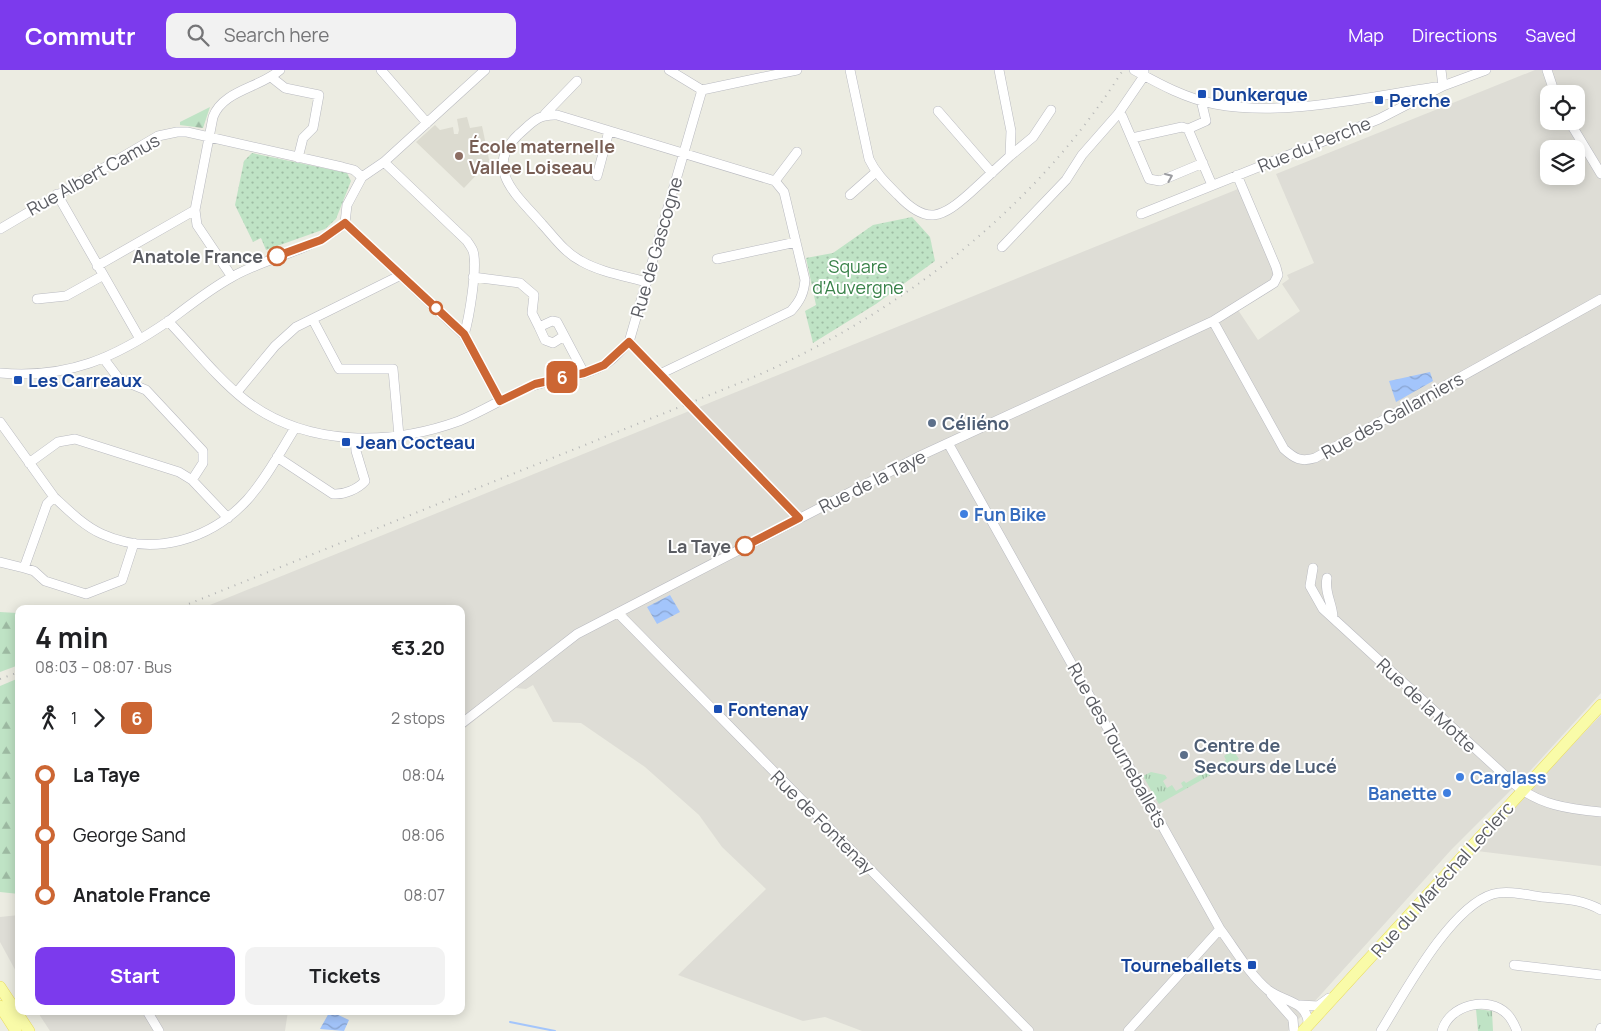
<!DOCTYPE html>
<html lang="en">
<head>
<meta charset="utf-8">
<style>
	body { margin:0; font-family:Manrope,sans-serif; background:#f2f2f2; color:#202124; height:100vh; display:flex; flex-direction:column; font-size:19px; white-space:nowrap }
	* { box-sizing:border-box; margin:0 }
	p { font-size:16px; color:#757577 }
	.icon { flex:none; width:28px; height:28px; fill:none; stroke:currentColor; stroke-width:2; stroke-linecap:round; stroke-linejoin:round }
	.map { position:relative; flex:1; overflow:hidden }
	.details { position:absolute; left:15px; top:535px; width:450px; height:410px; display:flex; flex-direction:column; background:#fff; border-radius:10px; box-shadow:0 2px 12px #0003 }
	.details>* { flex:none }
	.badge { padding:0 10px; border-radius:8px; font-size:18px; line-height:32px }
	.fabs { position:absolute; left:1540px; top:15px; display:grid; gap:10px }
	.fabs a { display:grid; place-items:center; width:45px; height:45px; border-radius:10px; background:#fff; box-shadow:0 2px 12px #0003; font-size:25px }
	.map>.badge { position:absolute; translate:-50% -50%; box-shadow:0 0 0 2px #fff }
	.legs { display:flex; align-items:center; gap:8px; height:55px; padding:0 20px; font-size:16px }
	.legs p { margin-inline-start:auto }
	.overview { display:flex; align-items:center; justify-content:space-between; height:85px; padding:0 20px }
	h1 { font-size:28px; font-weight:700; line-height:38px }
	.primary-button { display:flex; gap:10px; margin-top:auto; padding:10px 20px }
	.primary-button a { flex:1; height:58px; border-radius:10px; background:#7c3aed; color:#fff; font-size:20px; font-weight:700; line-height:58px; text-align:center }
	.primary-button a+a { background:#f2f2f2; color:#202124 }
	ul { padding:0 20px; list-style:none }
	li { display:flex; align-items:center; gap:18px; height:60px; font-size:19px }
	li i { display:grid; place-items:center; width:8px; height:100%; margin:0 6px; background:currentColor }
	li i::after { content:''; width:12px; height:12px; margin:-6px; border:4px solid; border-radius:50%; background:#fff }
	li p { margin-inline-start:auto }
	li:first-child i { background:linear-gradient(#0000 50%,currentColor 0) }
	li:last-child i { background:linear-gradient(currentColor 50%,#0000 0) }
	header { display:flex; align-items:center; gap:30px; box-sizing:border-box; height:70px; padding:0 25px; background:#7c3aed; color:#fff }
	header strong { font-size:24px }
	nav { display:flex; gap:28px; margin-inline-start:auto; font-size:18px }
	.search { width:350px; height:45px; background:#f2f2f2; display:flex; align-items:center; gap:12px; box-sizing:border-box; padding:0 18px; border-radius:10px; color:#757577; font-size:19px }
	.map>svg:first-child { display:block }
	.industrial { fill:#deddd6; fill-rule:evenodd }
	.education { fill:#dcdbd0 }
	.grass { fill:url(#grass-tufts) }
	.forest { fill:url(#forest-firs) }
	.park { fill:url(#park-dots) }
	.water { fill:url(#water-waves) }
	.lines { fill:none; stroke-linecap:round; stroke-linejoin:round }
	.stream { stroke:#a3c5fb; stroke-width:2 }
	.minor-casing { stroke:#b9bac0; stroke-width:10 }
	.major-casing { stroke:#eadc5d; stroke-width:12 }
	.minor { stroke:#fff; stroke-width:9 }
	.major { stroke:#f9fba8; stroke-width:11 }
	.rail { stroke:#b4b5b5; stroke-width:2; stroke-dasharray:1 6; stroke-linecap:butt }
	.oneway { stroke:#9c9da1 }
	.line-1-casing { stroke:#fff; stroke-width:11 }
	.line-1 { stroke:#c63; stroke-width:8 }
	.transit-dot { fill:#1a4fb4; stroke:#fff; stroke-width:2 }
	.education-dot { fill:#8d6e63; stroke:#fff; stroke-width:2 }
	.stop-1-dot { fill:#fff; stroke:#c63; stroke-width:2.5 }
	.service-dot { fill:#5c6f8a; stroke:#fff; stroke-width:2 }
	.shop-dot { fill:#3f7fe0; stroke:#fff; stroke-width:2 }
	.labels { text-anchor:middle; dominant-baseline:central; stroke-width:4; stroke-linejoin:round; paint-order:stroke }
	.transit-label { font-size:18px; font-weight:bold; fill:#164399; stroke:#fff; text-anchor:start }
	.street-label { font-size:18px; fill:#5a5c62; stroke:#fff }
	.education-label { font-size:18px; font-weight:bold; fill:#785e54; stroke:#fff; text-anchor:start }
	.stop-label { font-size:18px; font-weight:bold; fill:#5a5c62; stroke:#fff; text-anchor:end }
	.park-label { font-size:18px; fill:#398249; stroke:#fff }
	.service-label { font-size:18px; font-weight:bold; fill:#4e5e75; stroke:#fff; text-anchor:start }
	.shop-label { font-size:18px; font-weight:bold; fill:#366cbe; stroke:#fff; text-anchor:start }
</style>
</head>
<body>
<header>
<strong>Commutr</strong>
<div class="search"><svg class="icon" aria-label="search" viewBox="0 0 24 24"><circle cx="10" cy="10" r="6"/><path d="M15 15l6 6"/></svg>Search here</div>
<nav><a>Map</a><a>Directions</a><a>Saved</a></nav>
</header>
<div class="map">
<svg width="1601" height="961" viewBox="0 0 1601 961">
	<defs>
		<pattern id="grass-tufts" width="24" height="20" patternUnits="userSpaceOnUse" patternTransform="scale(1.25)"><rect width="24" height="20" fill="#bfe3c5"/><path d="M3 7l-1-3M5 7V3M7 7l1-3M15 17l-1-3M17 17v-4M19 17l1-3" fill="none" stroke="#9ebba3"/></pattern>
		<pattern id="forest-firs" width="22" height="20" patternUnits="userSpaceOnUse" patternTransform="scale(1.25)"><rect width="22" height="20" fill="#bfe3c5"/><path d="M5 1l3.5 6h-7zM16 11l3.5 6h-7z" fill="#9ebba3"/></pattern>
		<pattern id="park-dots" width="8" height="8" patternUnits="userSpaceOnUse" patternTransform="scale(1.25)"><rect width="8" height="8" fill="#bfe3c5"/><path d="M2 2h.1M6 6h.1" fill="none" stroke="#9ebba3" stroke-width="1.8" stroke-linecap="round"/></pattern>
		<pattern id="water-waves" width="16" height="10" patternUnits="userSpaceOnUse" patternTransform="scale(1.25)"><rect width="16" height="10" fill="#a3c5fb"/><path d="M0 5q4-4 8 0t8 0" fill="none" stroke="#88a3cf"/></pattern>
	</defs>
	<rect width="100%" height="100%" fill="#ecece2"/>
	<path class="industrial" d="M1535 0H1601V623L1530 701 1451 780 1288 961H862L825 947 803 951 678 905 766 819 722 777 699 745 645 697 581 653 553 652 533 615 526 619 516 618 461 661V539H200L1238 119 1275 203 1273 209 1234 234 1258 270 1300 241 1282 214 1289 209 1287 205 1314 193 1276 104ZM1549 24H1576V51H1549ZM1549 79H1576V106H1549Z
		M1601 645V796L1477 781 1537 712Z
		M19 845V907L0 872V847Z
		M37 941H288L285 961H50Z"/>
	<path class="education" d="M467 47 470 58 482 56 491 99 479 102 464 118 416 72 435 55 440 60 453 57 454 64H458L459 60 457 49Z"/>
	<path class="grass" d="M1233 680 1239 689 1159 734 1143 706 1151 702 1165 705 1167 708 1163 711 1167 718 1172 715 1176 721 1183 717 1181 713 1184 711 1186 713 1226 690 1224 686Z
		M1476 939 1492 941 1493 961H1478Z"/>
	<path class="forest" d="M210 37 203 58 180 55V52Z
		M19 540V595L0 602V542L17 543Z
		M19 608V824L0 822V616Z"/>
	<path class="park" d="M252 83 347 103 351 111 336 149 325 159 266 180 261 168 253 172 235 135 244 91Z
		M912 147 930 167 935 191 876 234 813 273 805 241 816 235 806 188 833 183 873 155Z"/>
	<path class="water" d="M1430 302 1433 311 1396 332 1389 311Z
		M670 525 680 542 657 554 647 537Z
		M330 941 349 950 344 961 320 959Z"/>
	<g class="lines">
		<path class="stream" d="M510 952 555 961"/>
		<defs>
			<path id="minor" d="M381 0 427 53
				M669 0 702 20 797 0
				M850 0 869 89C876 104 887 114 898 125 927 156 942 148 971 122 984 110 997 98 1010 86L1011 61 999 0
				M1134 0C1159 14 1187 29 1215 34 1285 47 1366 27 1436 17
				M1441 0 1443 16
				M1547 0 1555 24
				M271 7 285 18 319 25 313 58 303 68 298 88
				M938 41 992 103
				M545 44 577 11
				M1118 44 1122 46 1149 109 1160 111 1203 93
				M1569 51 1601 104
				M1188 59 1206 51 1201 30
				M1132 68 1182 57 1188 59 1212 115
				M1010 86 1033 67 1051 40
				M384 92 467 171C469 174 472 178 473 181 478 196 469 249 464 265
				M597 106 609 61
				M775 111 797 82
				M57 124 140 269
				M850 125 876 102
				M1141 144 1379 49 1443 16 1486 0
				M345 153 464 265 500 331
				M0 159 158 66 177 62H187L342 97 354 100 362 107
				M1002 177 1066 110 1082 85 1118 44 1144 6V1
				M717 189 796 172
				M97 196 195 140
				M232 207 197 155 195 140 213 47C223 20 260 18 280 0
				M473 207 520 213 534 225 532 243 539 257 552 251 557 252 584 303
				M647 212C625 206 600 202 581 191 565 183 554 167 542 154 519 127 482 99 518 65 532 53 537 44 557 45L775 111 784 122 805 210C804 223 800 231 791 241L660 304
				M37 229 66 226 102 206
				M313 250 339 299H393L399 366
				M168 251C193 277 217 308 245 330 306 377 390 376 459 351 481 342 502 329 524 319 549 308 580 309 604 295 613 290 621 280 629 272
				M1213 251 1284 379C1295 389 1301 392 1315 388L1601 229
				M539 257 545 270 553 273 564 266
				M629 272 702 20
				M629 272 799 448
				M104 289 119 309 146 320 203 381V393L192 410
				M0 303C68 309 115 288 170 250 190 235 210 219 232 207 269 186 313 181 345 153L347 135 362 107 384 92 485 0
				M237 322 275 276 296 257 401 205
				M0 352 54 427C68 440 84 456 102 464 153 487 210 470 247 430 266 409 280 382 295 358
				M948 373 1220 859C1235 879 1249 904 1268 920 1283 932 1309 931 1308 955
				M277 387 333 424C344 425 358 419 365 411L356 381 355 368
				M29 393 58 372 75 369 179 402 192 410 228 448
				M0 492 24 498 47 434 54 427
				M24 498 34 501 45 511 86 524 122 510 134 473
				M1313 498 1310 516 1323 539 1513 713C1539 735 1568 739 1601 742
				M1327 508C1324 523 1333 534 1333 548
				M618 543 1029 961
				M461 654 577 564 922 385 1213 251 1274 213 1278 205 1276 197 1237 105
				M1514 895 1601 905
				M1271 924 1293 949 1294 961
				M1300 935 1318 936 1329 928
				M147 941 159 961
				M1128 961 1220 859
				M1381 961C1404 924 1450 837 1493 824 1508 820 1527 825 1542 827 1564 829 1582 829 1601 840
				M1442 961C1449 935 1488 925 1507 944 1511 948 1515 956 1517 961
				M1600 961 1601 958"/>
			<path id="major" d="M0 917 29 961
				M0 936 16 961
				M1303 961 1601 635"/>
		</defs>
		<use href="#minor" class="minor-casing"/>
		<use href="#major" class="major-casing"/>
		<use href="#minor" class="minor"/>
		<use href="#major" class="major"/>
		<path class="rail" d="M176 539 747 310C898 245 1035 140 1123 0
			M0 609 19 602"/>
	</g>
	<defs><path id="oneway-chevron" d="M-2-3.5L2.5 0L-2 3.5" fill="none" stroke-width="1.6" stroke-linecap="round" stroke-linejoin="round" transform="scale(1.25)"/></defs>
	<use class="oneway" href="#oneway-chevron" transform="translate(1169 107) rotate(-23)"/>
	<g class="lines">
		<defs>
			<path id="line-1" d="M277 186 321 170 345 153 464 264 500 331 535 314 584 303 604 295 629 272 799 448 745 476"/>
		</defs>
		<use href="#line-1" class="line-1-casing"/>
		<use href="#line-1" class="line-1"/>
	</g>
	<g class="transit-dot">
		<rect x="1197" y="19" width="10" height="10" rx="2.5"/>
		<rect x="1374" y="25" width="10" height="10" rx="2.5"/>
		<rect x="13" y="305" width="10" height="10" rx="2.5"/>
		<rect x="341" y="367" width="10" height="10" rx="2.5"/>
		<rect x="713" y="634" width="10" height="10" rx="2.5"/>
		<rect x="1247" y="890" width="10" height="10" rx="2.5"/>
	</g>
	<circle class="education-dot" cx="459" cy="86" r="5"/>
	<g class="stop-1-dot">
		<circle cx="277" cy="186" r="9"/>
		<circle cx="436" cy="238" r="6"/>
		<circle cx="745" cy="476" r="9"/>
	</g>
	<g class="service-dot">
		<circle cx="932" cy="353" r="5"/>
		<circle cx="1184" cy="685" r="5"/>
	</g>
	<g class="shop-dot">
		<circle cx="964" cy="444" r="5"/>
		<circle cx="1460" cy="707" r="5"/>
		<circle cx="1447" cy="723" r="5"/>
	</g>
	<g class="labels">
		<g class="transit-label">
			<text x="1212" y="24">Dunkerque</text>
			<text x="1389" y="30">Perche</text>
			<text x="28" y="310">Les Carreaux</text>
			<text x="356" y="372">Jean Cocteau</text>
			<text x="728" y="639">Fontenay</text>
			<text x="1242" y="895" text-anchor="end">Tourneballets</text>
		</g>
		<g class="street-label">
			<text transform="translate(1314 74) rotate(-22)">Rue du Perche</text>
			<text transform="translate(93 104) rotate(-29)">Rue Albert Camus</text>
			<text transform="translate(656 177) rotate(-74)">Rue de Gascogne</text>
			<text transform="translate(1392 345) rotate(-29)">Rue des Gallarniers</text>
			<text transform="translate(872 411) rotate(-27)">Rue de la Taye</text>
			<text transform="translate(1427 635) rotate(43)">Rue de la Motte</text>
			<text transform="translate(1118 675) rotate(61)">Rue des Tourneballets</text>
			<text transform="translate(823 752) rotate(45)">Rue de Fontenay</text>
			<text transform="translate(1442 809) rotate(-48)">Rue du Maréchal Leclerc</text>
		</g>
		<g class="education-label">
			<text x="469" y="76">École maternelle<tspan x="469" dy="21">Vallee Loiseau</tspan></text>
		</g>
		<g class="stop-label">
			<text x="263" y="186">Anatole France</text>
			<text x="731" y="476">La Taye</text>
		</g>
		<g class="park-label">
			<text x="858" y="196">Square<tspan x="858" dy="21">d'Auvergne</tspan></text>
		</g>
		<g class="service-label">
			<text x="942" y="353">Céliéno</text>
			<text x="1194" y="675">Centre de<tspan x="1194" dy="21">Secours de Lucé</tspan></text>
		</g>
		<g class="shop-label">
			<text x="974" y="444">Fun Bike</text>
			<text x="1470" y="707">Carglass</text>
			<text x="1437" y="723" text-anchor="end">Banette</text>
		</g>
	</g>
</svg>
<div class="fabs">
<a><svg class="icon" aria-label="locate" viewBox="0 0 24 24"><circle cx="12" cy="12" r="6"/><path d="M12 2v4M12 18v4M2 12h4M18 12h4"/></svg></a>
<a><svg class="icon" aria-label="layers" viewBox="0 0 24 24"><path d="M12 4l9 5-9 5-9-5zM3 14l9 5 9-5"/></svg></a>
</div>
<b class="badge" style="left:562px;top:307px;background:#c63;color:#fff">6</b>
<section class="details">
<div class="overview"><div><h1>4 min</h1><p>08:03 – 08:07 · Bus</p></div><b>€3.20</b></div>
<div class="legs"><svg class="icon" aria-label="walk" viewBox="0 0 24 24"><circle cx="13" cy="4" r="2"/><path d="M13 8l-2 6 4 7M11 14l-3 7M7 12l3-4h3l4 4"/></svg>1<svg class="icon" aria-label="forward" viewBox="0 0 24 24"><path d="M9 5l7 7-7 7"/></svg><b class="badge" style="background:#c63;color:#fff">6</b><p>2 stops</p></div>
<ul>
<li><i style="color:#c63"></i><b>La Taye</b><p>08:04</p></li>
<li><i style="color:#c63"></i><span>George Sand</span><p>08:06</p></li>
<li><i style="color:#c63"></i><b>Anatole France</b><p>08:07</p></li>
</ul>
<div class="primary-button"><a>Start</a><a>Tickets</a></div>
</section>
</div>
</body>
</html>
